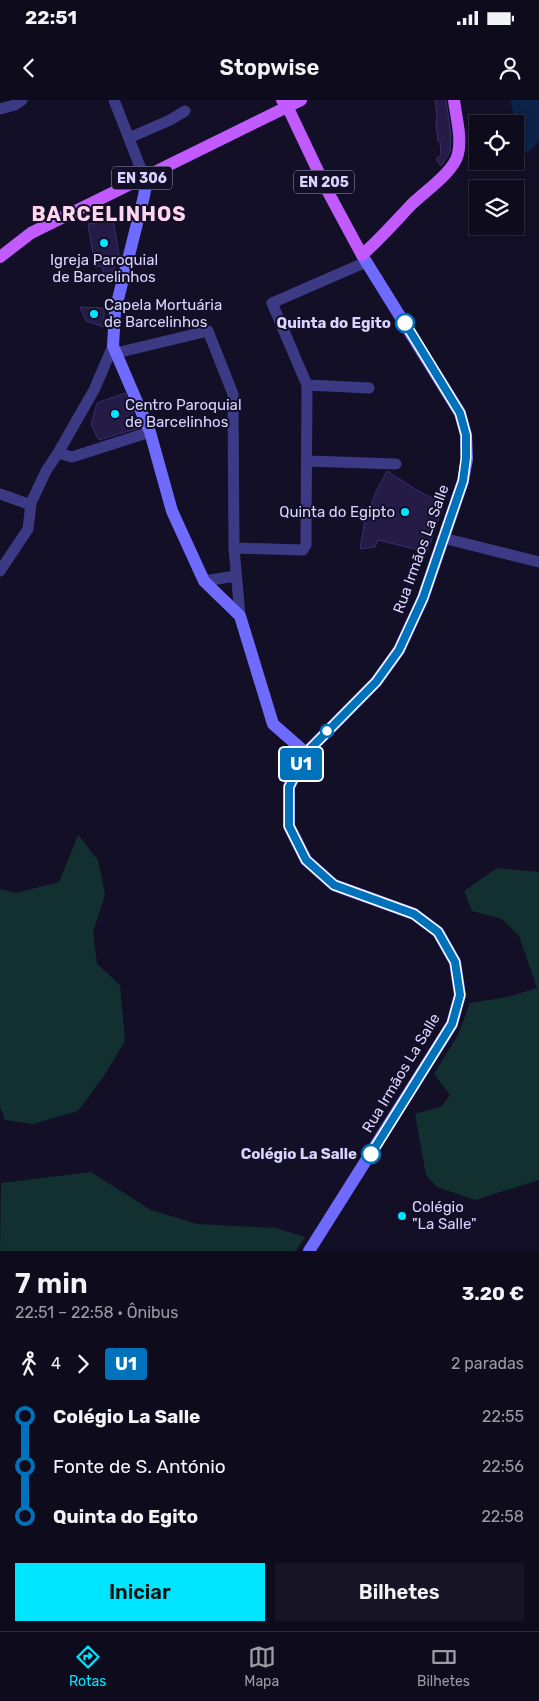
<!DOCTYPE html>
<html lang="pt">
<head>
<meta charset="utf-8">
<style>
	body { margin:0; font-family:Rubik,sans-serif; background:#171425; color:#f1f3f6; height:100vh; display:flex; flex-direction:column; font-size:19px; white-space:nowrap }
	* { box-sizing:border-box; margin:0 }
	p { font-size:16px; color:#9b9ba3 }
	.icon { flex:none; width:28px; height:28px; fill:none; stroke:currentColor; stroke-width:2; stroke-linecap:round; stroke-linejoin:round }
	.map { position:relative; height:1151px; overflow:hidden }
	.details { display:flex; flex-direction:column; background:#0e0b1c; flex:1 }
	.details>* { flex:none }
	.badge { padding:0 10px; border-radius:4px; font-size:18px; line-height:32px }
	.fabs { position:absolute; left:469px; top:15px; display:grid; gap:10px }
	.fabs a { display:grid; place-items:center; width:55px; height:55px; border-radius:0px; background:#0e0b1c; box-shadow:0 2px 8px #0003,0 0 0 1px #2e2b3b; font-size:25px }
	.map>.badge { position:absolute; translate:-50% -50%; box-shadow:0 0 0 2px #fff }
	.legs { display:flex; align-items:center; gap:8px; height:55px; padding:0 15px; font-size:16px }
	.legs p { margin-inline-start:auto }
	.head { display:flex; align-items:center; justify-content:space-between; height:85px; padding:0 15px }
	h1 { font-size:28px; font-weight:600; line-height:38px }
	.action { display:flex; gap:10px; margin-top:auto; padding:10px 15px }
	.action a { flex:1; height:58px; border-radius:0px; background:#00e5ff; color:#111; font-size:20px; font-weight:600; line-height:58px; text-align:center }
	.action a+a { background:#171425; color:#f1f3f6 }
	ul { padding:0 15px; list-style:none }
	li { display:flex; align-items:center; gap:18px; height:50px; font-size:19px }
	li i { display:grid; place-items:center; width:8px; height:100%; margin:0 6px; background:currentColor }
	li i::after { content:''; width:12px; height:12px; margin:-6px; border:4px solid; border-radius:50%; background:#0e0b1c }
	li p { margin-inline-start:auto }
	li:first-child i { background:linear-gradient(#0000 50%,currentColor 0) }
	li:last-child i { background:linear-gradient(currentColor 50%,#0000 0) }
	.status { display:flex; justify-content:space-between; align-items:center; height:35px; padding:0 25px; background:#0e0b1c; direction:ltr }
	.status svg { height:14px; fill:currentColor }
	header { display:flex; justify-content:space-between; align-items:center; height:65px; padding:0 15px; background:#0e0b1c; font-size:22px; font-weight:600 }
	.dock { display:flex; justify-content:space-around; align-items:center; height:70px; border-top:1px solid #2e2b3b; background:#0e0b1c; font-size:14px; color:#9b9ba3 }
	.dock a { display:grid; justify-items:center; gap:2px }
	.dock .active { color:#00e5ff }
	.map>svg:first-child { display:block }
	.green { fill:#12302f }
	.water { fill:#0c2248 }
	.building { fill:#241b47; stroke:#3b2d73 }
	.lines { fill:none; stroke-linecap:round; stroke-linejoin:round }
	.street { stroke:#3d3a85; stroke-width:11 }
	.secondary { stroke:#6f6bff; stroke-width:12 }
	.primary { stroke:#c25bff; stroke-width:12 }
	.line-1-casing { stroke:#fff; stroke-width:11 }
	.line-1 { stroke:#0072bc; stroke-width:8 }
	.poi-dot { fill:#00e5ff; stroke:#130f26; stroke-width:2 }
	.stop-1-dot { fill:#fff; stroke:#0072bc; stroke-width:2.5 }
	.labels { text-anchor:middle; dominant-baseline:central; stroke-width:4; stroke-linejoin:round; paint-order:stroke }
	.shield { fill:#130f26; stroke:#9e99be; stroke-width:1 }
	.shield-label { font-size:14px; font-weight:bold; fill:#d9d4ff }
	.poi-label { font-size:15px; fill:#d9d4ff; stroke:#130f26; text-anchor:start }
	.stop-label { font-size:15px; font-weight:bold; fill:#d9d4ff; stroke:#130f26; text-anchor:end }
	.street-label { font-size:15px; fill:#d9d4ff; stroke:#130f26 }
	.district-label { font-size:20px; font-weight:bold; letter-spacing:1px; fill:#ffd6f0; stroke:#130f26 }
</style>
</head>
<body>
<div class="status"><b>22:51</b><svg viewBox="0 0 49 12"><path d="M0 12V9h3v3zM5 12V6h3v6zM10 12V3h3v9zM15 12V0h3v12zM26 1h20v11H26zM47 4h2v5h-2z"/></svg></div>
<header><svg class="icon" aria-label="back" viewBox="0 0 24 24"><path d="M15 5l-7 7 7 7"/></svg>Stopwise<svg class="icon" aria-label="person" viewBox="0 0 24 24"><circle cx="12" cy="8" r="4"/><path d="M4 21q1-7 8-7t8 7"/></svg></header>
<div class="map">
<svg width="539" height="1151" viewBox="0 0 539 1151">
	<rect width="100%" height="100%" fill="#130f26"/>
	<path class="green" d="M78 735 98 760 105 795 93 832 97 864 120 885 125 941 104 976 78 1011 33 1024 5 1020 0 1007V789L16 793 59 782Z
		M497 768 539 772V1080L475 1100 437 1087 426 1075 415 1014 442 1006 450 995 434 974 458 935 470 903 507 897 537 888 519 836 502 819 472 811 464 791Z
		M91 1072 151 1110 197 1124 276 1128 305 1137 296 1151H0L1 1083Z"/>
	<path class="water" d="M510 0H539V41L527 54 515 23Z"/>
	<path class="building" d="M435 0H446L451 35 450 52 441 66 436 59 441 55 440 41H438L436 24 437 16Z
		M113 120 120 160 114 162 116 175 104 177 102 166 95 167 88 124Z
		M80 207 104 208V227L86 221Z
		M125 293 139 328 99 340 91 325 97 303Z
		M387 371 420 392 444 404 427 452 378 440 375 447 360 449 365 420 376 392Z"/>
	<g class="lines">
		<path class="street" d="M114 0 144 77
			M0 9 15 5 22 0
			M129 38 170 20 185 11
			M116 253 208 231 233 294 234 448 303 450 306 445V437L307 285 369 288
			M307 285 272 203 366 162
			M58 353 72 357 150 332
			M308 361 396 364
			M0 394 31 405
			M443 438 539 462
			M234 448 240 516
			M0 471 28 429 31 403 46 371 58 353 94 290 113 246
			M204 481 236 476"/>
		<path class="secondary" d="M144 77 146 85 144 96 115 211 113 246 150 332 172 411 204 481 240 516 273 624 306 653
			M309 1151 452 924 460 895 455 862 438 832 414 814 334 785 306 760 289 726V687L306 653 376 582 399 550 423 498 463 381 467 359 466 335 460 313 362 155"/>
		<path class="primary" d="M282 0 288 8 328 92 362 155C380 139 395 122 411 105 424 92 454 72 458 54 462 37 456 17 454 0
			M0 157 31 133 301 0"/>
	</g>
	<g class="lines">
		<defs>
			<path id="line-1" d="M371 1054 452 924 460 895 455 862 438 832 414 814 334 785 306 760 289 726V687L306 653 376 582 399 550 423 498 463 381 466 358V335L460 313 405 223"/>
		</defs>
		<use href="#line-1" class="line-1-casing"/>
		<use href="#line-1" class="line-1"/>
	</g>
	<g class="poi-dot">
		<circle cx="104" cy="143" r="5"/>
		<circle cx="94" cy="214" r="5"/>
		<circle cx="115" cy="314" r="5"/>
		<circle cx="405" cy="412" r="5"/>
		<circle cx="402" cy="1116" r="5"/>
	</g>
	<g class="stop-1-dot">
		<circle cx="405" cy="223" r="9"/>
		<circle cx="327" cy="631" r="6"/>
		<circle cx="371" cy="1054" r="9"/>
	</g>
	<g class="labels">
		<g class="shield">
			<rect x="112" y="66.5" width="60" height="23" rx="4"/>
			<rect x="294" y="70.5" width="60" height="23" rx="4"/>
		</g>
		<g class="shield-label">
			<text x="142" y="78">EN 306</text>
			<text x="324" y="82">EN 205</text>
		</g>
		<g class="poi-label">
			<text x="104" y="160" text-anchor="middle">Igreja Paroquial<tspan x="104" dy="17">de Barcelinhos</tspan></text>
			<text x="104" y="205">Capela Mortuária<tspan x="104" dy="17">de Barcelinhos</tspan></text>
			<text x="125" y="305">Centro Paroquial<tspan x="125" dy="17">de Barcelinhos</tspan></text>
			<text x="395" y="412" text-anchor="end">Quinta do Egipto</text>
			<text x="412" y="1107">Colégio<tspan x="412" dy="17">"La Salle"</tspan></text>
		</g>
		<g class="stop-label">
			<text x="391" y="223">Quinta do Egito</text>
			<text x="357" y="1054">Colégio La Salle</text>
		</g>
		<g class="street-label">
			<text transform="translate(421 449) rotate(-70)">Rua Irmãos La Salle</text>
			<text transform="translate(401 973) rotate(-59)">Rua Irmãos La Salle</text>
		</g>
		<g class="district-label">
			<text x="109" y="114">BARCELINHOS</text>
		</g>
	</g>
</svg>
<div class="fabs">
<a><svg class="icon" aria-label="locate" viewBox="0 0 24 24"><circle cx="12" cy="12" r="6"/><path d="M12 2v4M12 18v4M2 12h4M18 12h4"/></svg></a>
<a><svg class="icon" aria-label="layers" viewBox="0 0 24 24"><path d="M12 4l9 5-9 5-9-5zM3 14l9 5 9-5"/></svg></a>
</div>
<b class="badge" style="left:301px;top:664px;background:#0072bc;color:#fff">U1</b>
</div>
<section class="details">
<div class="head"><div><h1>7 min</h1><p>22:51 – 22:58 · Ônibus</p></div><b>3.20 €</b></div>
<div class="legs"><svg class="icon" aria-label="walk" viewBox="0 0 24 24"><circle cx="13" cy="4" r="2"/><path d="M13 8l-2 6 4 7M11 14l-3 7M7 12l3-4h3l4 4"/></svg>4<svg class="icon" aria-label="forward" viewBox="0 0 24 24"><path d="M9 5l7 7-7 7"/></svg><b class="badge" style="background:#0072bc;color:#fff">U1</b><p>2 paradas</p></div>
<ul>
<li><i style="color:#0072bc"></i><b>Colégio La Salle</b><p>22:55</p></li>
<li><i style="color:#0072bc"></i><span>Fonte de S. António</span><p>22:56</p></li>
<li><i style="color:#0072bc"></i><b>Quinta do Egito</b><p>22:58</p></li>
</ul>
<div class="action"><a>Iniciar</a><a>Bilhetes</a></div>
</section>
<nav class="dock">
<a class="active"><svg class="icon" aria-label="directions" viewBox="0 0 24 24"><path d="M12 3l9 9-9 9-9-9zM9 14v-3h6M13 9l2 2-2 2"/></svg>Rotas</a>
<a><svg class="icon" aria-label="map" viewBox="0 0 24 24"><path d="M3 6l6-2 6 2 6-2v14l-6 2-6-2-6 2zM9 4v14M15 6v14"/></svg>Mapa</a>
<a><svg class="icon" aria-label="tickets" viewBox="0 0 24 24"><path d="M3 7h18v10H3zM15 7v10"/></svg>Bilhetes</a>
</nav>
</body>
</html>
